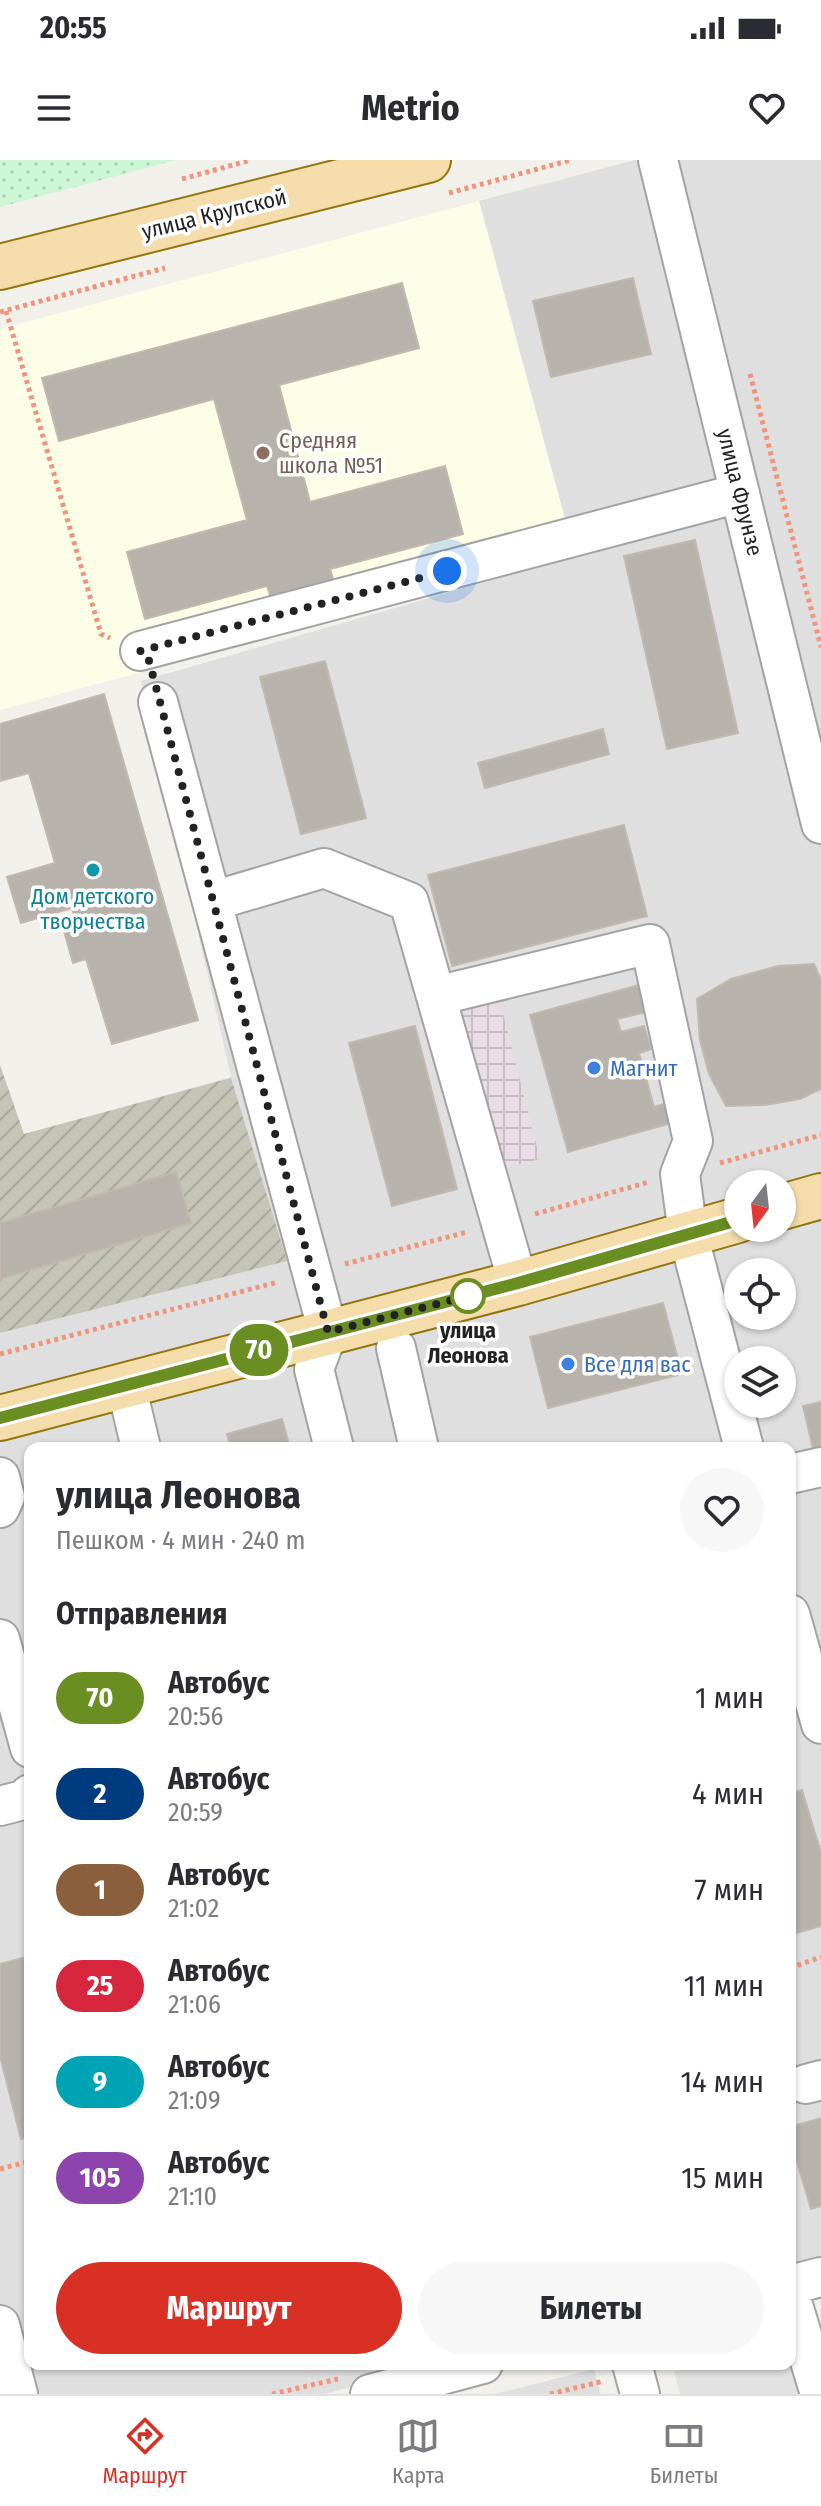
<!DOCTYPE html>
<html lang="ru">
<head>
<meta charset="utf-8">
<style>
	body { margin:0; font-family:"Fira Sans Condensed",sans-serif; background:#f7f7f7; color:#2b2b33; height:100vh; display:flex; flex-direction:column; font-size:30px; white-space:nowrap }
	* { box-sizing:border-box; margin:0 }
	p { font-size:26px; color:#7c7c81 }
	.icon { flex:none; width:44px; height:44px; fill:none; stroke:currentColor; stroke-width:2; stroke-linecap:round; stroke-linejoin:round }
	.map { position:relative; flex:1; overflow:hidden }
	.details { position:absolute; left:24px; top:1282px; width:772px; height:928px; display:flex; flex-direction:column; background:#fff; border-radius:16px; box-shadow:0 2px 6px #0004 }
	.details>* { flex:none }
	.badge { padding:0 16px; border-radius:26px; font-size:28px; line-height:52px }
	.needle { width:52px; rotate:195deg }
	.fabs { position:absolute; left:724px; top:1010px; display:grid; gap:16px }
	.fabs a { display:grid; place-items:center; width:72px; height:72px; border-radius:50%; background:#fff; box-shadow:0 2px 6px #0004; font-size:40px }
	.you { position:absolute; width:40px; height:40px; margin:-20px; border:6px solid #fff; border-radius:50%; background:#1a73e8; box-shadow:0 0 0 12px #1a73e833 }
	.map>.badge { position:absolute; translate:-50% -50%; box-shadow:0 0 0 4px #fff }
	h2 { padding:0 32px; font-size:30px; line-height:72px }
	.round { display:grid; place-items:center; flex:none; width:84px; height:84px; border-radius:42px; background:#f7f7f7 }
	.headline { display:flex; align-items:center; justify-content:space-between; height:136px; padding:0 32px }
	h1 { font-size:38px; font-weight:700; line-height:60px }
	.primary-button { display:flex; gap:16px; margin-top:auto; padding:16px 32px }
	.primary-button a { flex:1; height:92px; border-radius:48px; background:#d93025; color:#fff; font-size:32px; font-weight:700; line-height:92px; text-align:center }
	.primary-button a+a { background:#f7f7f7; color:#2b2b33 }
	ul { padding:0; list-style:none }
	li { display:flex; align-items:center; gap:24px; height:96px; padding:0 32px }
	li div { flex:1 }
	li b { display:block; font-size:30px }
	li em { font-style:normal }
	li .badge { min-width:88px; font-weight:700; text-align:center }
	.status { display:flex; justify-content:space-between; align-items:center; height:56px; padding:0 40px; background:#fff; direction:ltr }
	.status svg { height:22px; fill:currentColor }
	header { display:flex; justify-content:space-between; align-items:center; height:104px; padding:0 32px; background:#fff; font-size:36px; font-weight:700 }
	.tabs { display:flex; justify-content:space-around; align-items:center; height:112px; border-top:2px solid #e1e1e2; background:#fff; font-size:22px; color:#7c7c81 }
	.tabs a { display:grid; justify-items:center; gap:4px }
	.tabs .current { color:#d93025 }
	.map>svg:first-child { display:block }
	.residential { fill:#e0dfdf; fill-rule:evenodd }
	.industrial { fill:url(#industrial-grid) }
	.education { fill:#fbfde7 }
	.construction { fill:url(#construction-furrows) }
	.park { fill:url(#park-dots) }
	.parking { fill:#e2e2e2 }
	.building { fill:#b7b2ac; stroke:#c2b8ad; stroke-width:2 }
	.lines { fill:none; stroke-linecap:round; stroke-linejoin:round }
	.minor-casing { stroke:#a3a3a3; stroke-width:42 }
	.major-casing { stroke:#93750d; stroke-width:48 }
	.path { stroke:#ef957d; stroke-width:5; stroke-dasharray:4 4; stroke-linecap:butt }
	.minor { stroke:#fff; stroke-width:38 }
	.major { stroke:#f5ddab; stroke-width:44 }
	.line-casing { stroke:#fff; stroke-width:18 }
	.line { stroke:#6b8e23; stroke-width:12 }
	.walk { stroke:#222; stroke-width:8; stroke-dasharray:0 14.4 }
	.education-dot { fill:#8d6e63; stroke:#fff; stroke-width:3 }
	.culture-dot { fill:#0f9aa8; stroke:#fff; stroke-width:3 }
	.shop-dot { fill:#3f7fe0; stroke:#fff; stroke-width:3 }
	.stop-dot { fill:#fff; stroke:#6b8e23; stroke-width:4 }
	.labels { text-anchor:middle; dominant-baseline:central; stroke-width:7; stroke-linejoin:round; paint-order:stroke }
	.street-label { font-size:22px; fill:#222; stroke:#fff }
	.education-label { font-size:22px; fill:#785e54; stroke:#fff; text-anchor:start }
	.culture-label { font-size:22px; fill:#0d838f; stroke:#fff }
	.shop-label { font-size:22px; fill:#366cbe; stroke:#fff; text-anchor:start }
	.stop-label { font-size:22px; font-weight:bold; fill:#222; stroke:#fff }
</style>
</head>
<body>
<div class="status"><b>20:55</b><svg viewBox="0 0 49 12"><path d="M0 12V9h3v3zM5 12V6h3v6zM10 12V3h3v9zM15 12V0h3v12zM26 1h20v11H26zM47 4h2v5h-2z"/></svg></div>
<header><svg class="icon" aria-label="menu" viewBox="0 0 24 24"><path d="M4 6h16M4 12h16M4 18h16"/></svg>Metrio<svg class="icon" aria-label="heart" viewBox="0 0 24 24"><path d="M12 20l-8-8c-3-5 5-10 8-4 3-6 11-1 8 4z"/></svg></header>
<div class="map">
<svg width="821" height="2234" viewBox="0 0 821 2234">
	<defs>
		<pattern id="industrial-grid" width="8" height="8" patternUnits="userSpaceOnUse" patternTransform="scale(2)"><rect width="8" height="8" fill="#eadce6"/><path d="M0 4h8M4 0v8" fill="none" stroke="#c8bcc5"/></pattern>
		<pattern id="construction-furrows" width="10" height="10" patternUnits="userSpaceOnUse" patternTransform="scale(2)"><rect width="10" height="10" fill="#c4c5b6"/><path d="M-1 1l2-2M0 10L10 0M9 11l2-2" fill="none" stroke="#a8a99c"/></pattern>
		<pattern id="park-dots" width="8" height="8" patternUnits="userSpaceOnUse" patternTransform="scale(2)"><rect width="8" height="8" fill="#ccf6d4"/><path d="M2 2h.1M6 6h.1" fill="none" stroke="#afd3b6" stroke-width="1.8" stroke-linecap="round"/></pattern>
	</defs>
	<rect width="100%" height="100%" fill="#f1f0ea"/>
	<path class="residential" d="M635 0H821V2103L790 2111V1288H30V2204H437L324 2234H0V905L24 974 231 917 141 521 575 396 479 41ZM738 1024H782V1068H738ZM738 1112H782V1156H738ZM738 1200H782V1244H738Z
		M594 2209 600 2234H495Z"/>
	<path class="industrial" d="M498 834 540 999 495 1010 453 846Z"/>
	<path class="education" d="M479 41 575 396 0 550V169Z"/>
	<path class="construction" d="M0 905 24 974 231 918 287 1101 0 1173Z"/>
	<path class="park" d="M0 0H176L0 47Z"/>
	<path class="parking" d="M790 2182 821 2234H680L674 2211 701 2204H790Z"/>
	<path class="building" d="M633 118 651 194 551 217 533 141Z
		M402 123 419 188 279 225 310 342 445 306 463 374 330 409 335 425 272 442 267 426 145 459 127 392 247 360 214 239 59 281 42 218Z
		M695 380 738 573 667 589 624 396Z
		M325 501 366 658 301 674 260 517Z
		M104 534 198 860 112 884 86 799 73 803 64 771 77 767 72 748 21 763 7 717 55 703 29 613 0 621V564Z
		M603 569 609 594 485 628 478 603Z
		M624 665 647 756 452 806 428 715Z
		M814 804 821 820V929L800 939 765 945 726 946 709 914 700 880 697 839 731 819 778 806Z
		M639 825 646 852 617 859 621 872 644 866 651 889 639 893 654 947 670 942 675 962 568 992 530 855Z
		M415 866 457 1029 392 1046 349 883Z
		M176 1012 191 1063 0 1119V1063Z
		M663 1143 682 1214 548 1248 530 1177Z
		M821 1242V1292L814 1293 803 1246Z
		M282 1259 290 1288H231L227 1274Z
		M802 1630 821 1693V1766L790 1775V1634Z
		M30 1796V1977L21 1979 0 1896V1804Z
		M821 1958V2046L811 2049 790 1978V1967Z"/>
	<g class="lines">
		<defs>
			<path id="minor" d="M658 0 821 664
				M140 491 740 333
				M158 542 328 1172 314 1209 334 1288
				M213 741 324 708 409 742 518 1123
				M436 836 650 784 693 981 680 1014 688 1074 744 1288
				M396 1188 419 1288
				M126 1225 141 1288
				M790 1314 821 1307
				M0 1317 5 1337 0 1348
				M790 1454 821 1564
				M0 1479 30 1588
				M0 1646 23 1640 30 1634
				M806 1924 821 1920
				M790 2125 821 2117
				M790 2135 820 2234
				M0 2165 18 2234
				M632 2204 640 2234
				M370 2234 483 2204"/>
			<path id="major" d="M0 107 428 0
				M782 1047 821 1036
				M0 1258 518 1123 738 1060"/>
		</defs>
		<use href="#minor" class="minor-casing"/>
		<use href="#major" class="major-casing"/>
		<path class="path" d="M182 19 251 0
			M449 33 571 0
			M6 151 101 474 110 478
			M0 152 165 108
			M750 214 821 487
			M720 1003 821 975
			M535 1054 649 1022
			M345 1104 467 1072
			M0 1194 278 1122
			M790 1808 821 1797
			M0 2009 30 2001
			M272 2234 338 2219
			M550 2234 604 2221"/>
		<use href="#minor" class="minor"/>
		<use href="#major" class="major"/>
	</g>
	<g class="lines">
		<defs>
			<path id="line" d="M0 1258 518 1123 738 1060"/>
		</defs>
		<use href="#line" class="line-casing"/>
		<use href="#line" class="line"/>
		<path class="walk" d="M447 411 140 491 148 497 328 1172 468 1136"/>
	</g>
	<circle class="education-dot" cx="263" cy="293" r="8"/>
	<circle class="culture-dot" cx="93" cy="710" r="8"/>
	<g class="shop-dot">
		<circle cx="594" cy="908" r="8"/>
		<circle cx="568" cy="1204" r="8"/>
	</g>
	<circle class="stop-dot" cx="468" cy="1136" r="16"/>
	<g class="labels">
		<g class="street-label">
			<text transform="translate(214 54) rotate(-14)">улица Крупской</text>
			<text transform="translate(740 332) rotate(76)">улица Фрунзе</text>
		</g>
		<g class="education-label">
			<text x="279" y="280">Средняя<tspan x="279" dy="25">школа №51</tspan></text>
		</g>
		<g class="culture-label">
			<text x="93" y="736">Дом детского<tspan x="93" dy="25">творчества</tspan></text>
		</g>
		<g class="shop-label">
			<text x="610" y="908">Магнит</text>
			<text x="584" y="1204">Все для вас</text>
		</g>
		<g class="stop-label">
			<text x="468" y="1170">улица<tspan x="468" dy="25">Леонова</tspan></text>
		</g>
	</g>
</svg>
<div class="fabs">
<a><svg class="needle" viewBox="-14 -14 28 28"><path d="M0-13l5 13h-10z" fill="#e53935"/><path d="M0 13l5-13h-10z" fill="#7c7c81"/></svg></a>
<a><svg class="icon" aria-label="locate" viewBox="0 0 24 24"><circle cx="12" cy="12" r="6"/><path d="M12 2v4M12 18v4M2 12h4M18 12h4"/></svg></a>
<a><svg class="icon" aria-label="layers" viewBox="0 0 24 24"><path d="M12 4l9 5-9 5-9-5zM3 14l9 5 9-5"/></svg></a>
</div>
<div class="you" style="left:447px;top:411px"></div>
<b class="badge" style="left:259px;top:1190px;background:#6b8e23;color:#fff">70</b>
<section class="details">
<div class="headline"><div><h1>улица Леонова</h1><p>Пешком · 4 мин · 240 m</p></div><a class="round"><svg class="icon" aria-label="heart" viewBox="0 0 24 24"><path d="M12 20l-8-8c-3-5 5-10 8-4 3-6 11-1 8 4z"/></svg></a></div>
<h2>Отправления</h2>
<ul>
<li><span class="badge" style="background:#6b8e23;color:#fff">70</span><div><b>Автобус</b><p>20:56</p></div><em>1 мин</em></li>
<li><span class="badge" style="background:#003b80;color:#fff">2</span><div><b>Автобус</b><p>20:59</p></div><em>4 мин</em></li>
<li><span class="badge" style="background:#8b5e3c;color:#fff">1</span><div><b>Автобус</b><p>21:02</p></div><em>7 мин</em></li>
<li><span class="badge" style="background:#d7263d;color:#fff">25</span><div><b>Автобус</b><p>21:06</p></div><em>11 мин</em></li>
<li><span class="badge" style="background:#00a3b4;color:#fff">9</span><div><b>Автобус</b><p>21:09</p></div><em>14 мин</em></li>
<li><span class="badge" style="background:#8e44ad;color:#fff">105</span><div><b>Автобус</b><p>21:10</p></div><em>15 мин</em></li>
</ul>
<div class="primary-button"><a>Маршрут</a><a>Билеты</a></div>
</section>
</div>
<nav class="tabs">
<a class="current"><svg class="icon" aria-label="directions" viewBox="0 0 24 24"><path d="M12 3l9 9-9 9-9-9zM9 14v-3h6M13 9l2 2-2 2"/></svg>Маршрут</a>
<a><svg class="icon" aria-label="map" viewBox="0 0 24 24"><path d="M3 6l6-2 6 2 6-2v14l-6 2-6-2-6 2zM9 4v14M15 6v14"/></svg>Карта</a>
<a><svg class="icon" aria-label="tickets" viewBox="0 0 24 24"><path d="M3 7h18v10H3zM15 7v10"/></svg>Билеты</a>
</nav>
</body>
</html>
